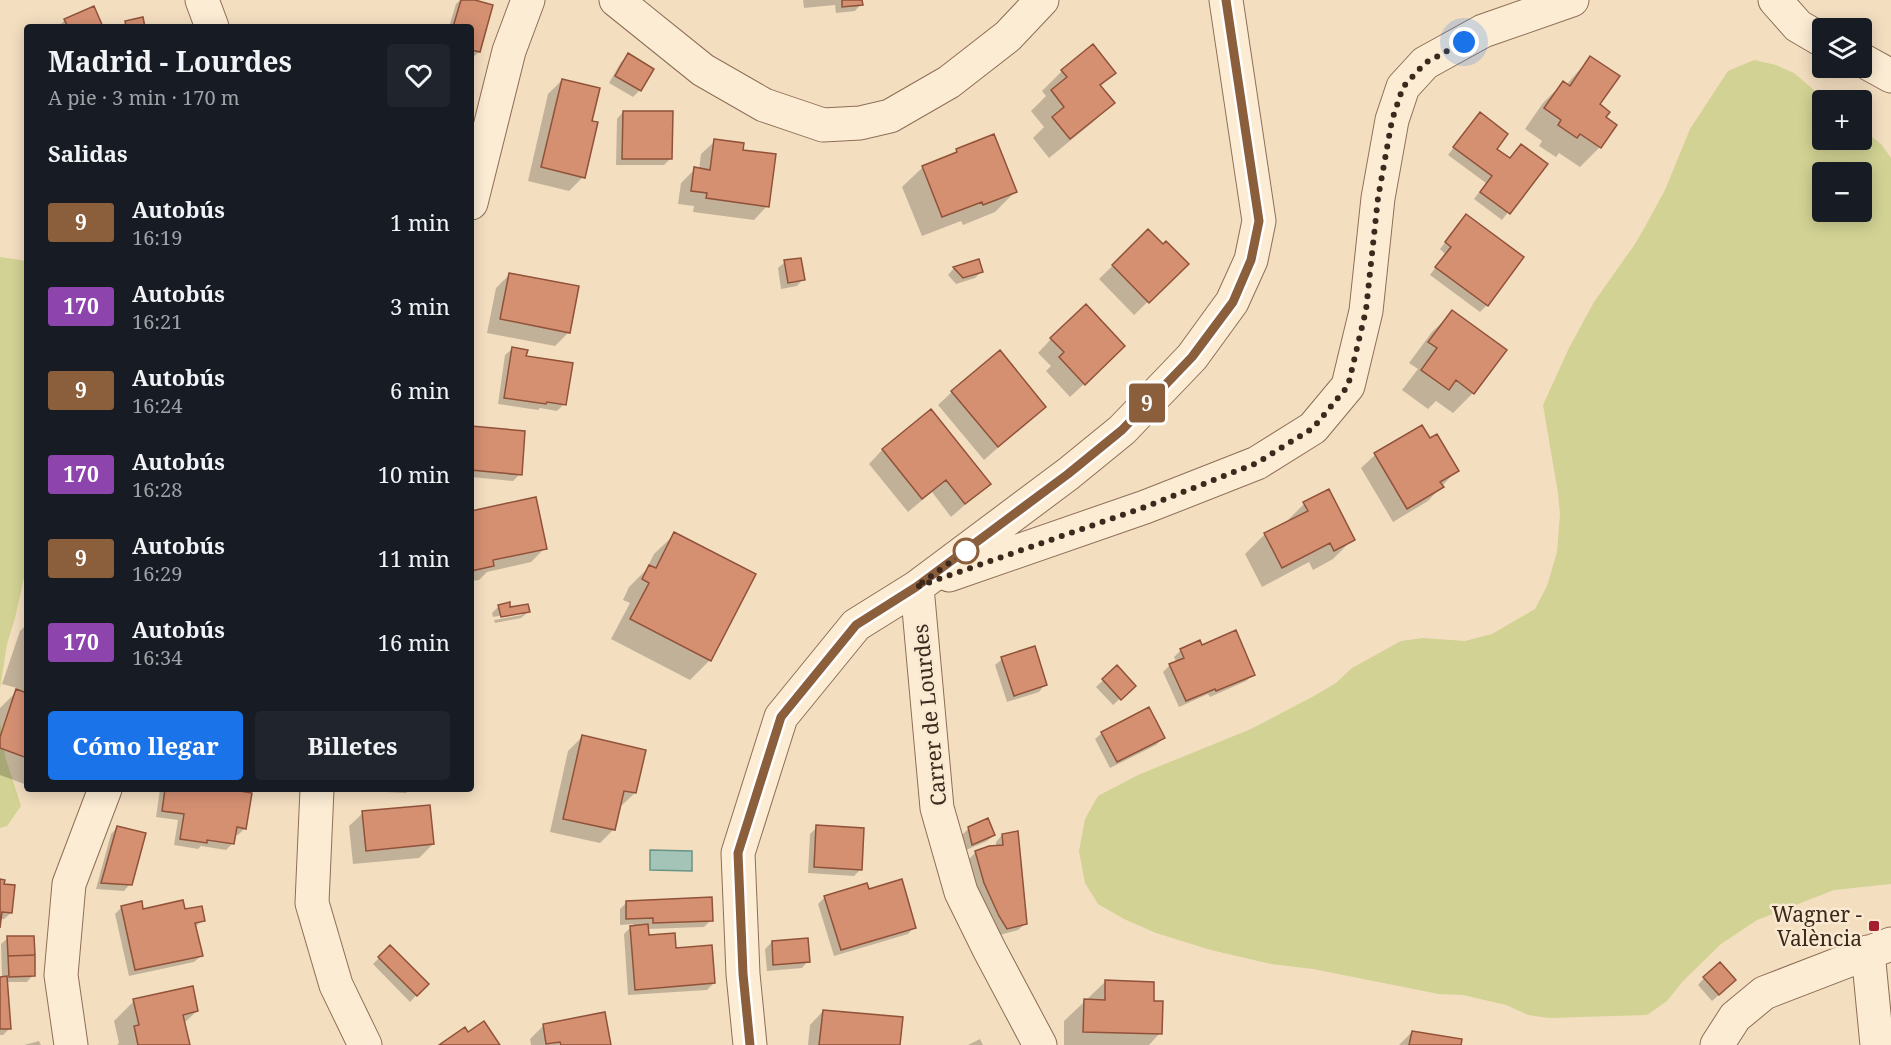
<!DOCTYPE html>
<html lang="es">
<head>
<meta charset="utf-8">
<style>
	body { margin:0; font-family:"Noto Serif",serif; background:#20242c; color:#f1f3f6; height:100vh; display:flex; flex-direction:column; font-size:22px; white-space:nowrap }
	* { box-sizing:border-box; margin:0 }
	p { font-size:20px; color:#9ea1a6 }
	.icon { flex:none; width:33px; height:33px; fill:none; stroke:currentColor; stroke-width:2; stroke-linecap:round; stroke-linejoin:round }
	.map { position:relative; flex:1; overflow:hidden }
	.drawer { position:absolute; left:24px; top:24px; width:450px; height:768px; display:flex; flex-direction:column; background:#171b24; border-radius:6px; box-shadow:0 3px 15px #0003 }
	.drawer>* { flex:none }
	.badge { padding:0 12px; border-radius:4px; font-size:21px; line-height:39px }
	.controls { position:absolute; left:1812px; top:18px; display:grid; gap:12px }
	.controls a { display:grid; place-items:center; width:60px; height:60px; border-radius:6px; background:#171b24; box-shadow:0 3px 15px #0003; font-size:30px }
	.you { position:absolute; width:30px; height:30px; margin:-15px; border:4px solid #fff; border-radius:50%; background:#1a73e8; box-shadow:0 0 0 9px #1a73e833 }
	.map>.badge { position:absolute; translate:-50% -50%; box-shadow:0 0 0 3px #fff }
	h2 { padding:0 24px; font-size:22px; line-height:54px }
	.round { display:grid; place-items:center; flex:none; width:63px; height:63px; border-radius:6px; background:#20242c }
	.headline { display:flex; align-items:center; justify-content:space-between; height:102px; padding:0 24px }
	h1 { font-size:28px; font-weight:700; line-height:45px }
	.action { display:flex; gap:12px; margin-top:auto; padding:12px 24px }
	.action a { flex:1; height:69px; border-radius:6px; background:#1a73e8; color:#fff; font-size:24px; font-weight:700; line-height:69px; text-align:center }
	.action a+a { background:#20242c; color:#f1f3f6 }
	ul { padding:0; list-style:none }
	li { display:flex; align-items:center; gap:18px; height:84px; padding:0 24px }
	li div { flex:1 }
	li b { display:block; font-size:22px }
	li em { font-style:normal }
	li .badge { min-width:66px; font-weight:700; text-align:center }
	.map>svg:first-child { display:block }
	.green { fill:#d1d293; fill-rule:evenodd }
	.water { fill:#a3c4b7; stroke:#699484; stroke-width:1.5 }
	.shadow { fill:#0003 }
	.building { fill:#d59072; stroke:#905239; stroke-width:1.5 }
	.lines { fill:none; stroke-linecap:round; stroke-linejoin:round }
	.street-casing { stroke:#8e6e56; stroke-width:35 }
	.street { stroke:#fcecd4; stroke-width:33 }
	.line-casing { stroke:#fff; stroke-width:14 }
	.line { stroke:#8b5e3c; stroke-width:9 }
	.walk { stroke:#3c281c; stroke-width:6; stroke-dasharray:0 10.8 }
	.stop-dot { fill:#fff; stroke:#8b5e3c; stroke-width:3 }
	.poi-dot { fill:#a41f2f; stroke:#f9e9d1; stroke-width:2 }
	.labels { text-anchor:middle; dominant-baseline:central; stroke-width:5; stroke-linejoin:round; paint-order:stroke }
	.street-label { font-size:21px; fill:#3c281c; stroke:#f9e9d1 }
	.poi-label { font-size:21px; fill:#3c281c; stroke:#f9e9d1; text-anchor:end }
</style>
</head>
<body>
<div class="map">
<svg width="1891" height="1045" viewBox="0 0 1891 1045">
	<rect width="100%" height="100%" fill="#f3dec0"/>
	<path class="green" d="M1754 60 1776 65 1794 73 1826 100H1822V140H1862V129L1881 144 1891 158V884L1834 890 1757 920 1721 944 1683 981 1667 1001 1647 1015 1549 1018 1528 1015 1506 1005 1463 995 1439 994 1313 969 1271 964 1211 950 1156 933 1124 919 1098 904 1085 883 1079 851 1085 819 1098 796 1138 775 1251 729 1314 696 1336 683 1352 668 1401 641 1423 638 1465 641 1492 634 1535 609 1547 586 1557 552 1560 514 1558 493 1543 405 1569 348 1594 302 1635 244 1646 225 1665 190 1690 129 1728 71ZM1822 172H1862V212H1822Z
		M0 257 27 261V564L15 618 7 644 0 689Z
		M0 723 5 756 21 806 7 826 0 828Z"/>
	<path class="water" d="M650 850 692 851V871L650 870Z"/>
	<path class="shadow" d="M460 0H470L479 52 472 58 471 27H449L456 4Z
		M803 0H861V4L855 11 836 13 835 5 804 8Z
		M65 20 101 27H58Z
		M1092 47 1114 72 1100 87 1113 103 1092 123 1049 158 1033 138 1044 127 1031 111 1046 96 1042 91 1062 71Z
		M628 55 652 70 640 90 633 97 609 83 621 62Z
		M1590 58 1598 105 1604 118 1600 147 1580 167 1559 153 1556 157 1539 146 1542 141 1525 129 1543 103 1563 83 1566 85Z
		M562 80 590 122 583 177 569 191 528 181 548 94Z
		M623 112 671 158 664 165H616L617 119Z
		M1474 121 1495 150 1509 160 1545 164 1502 220 1474 199 1486 183 1448 155Z
		M715 141 741 151 767 206 754 220 693 212 694 206 678 204 681 183 695 169 699 170 701 154Z
		M957 150 1015 192 995 212 963 225 961 221 922 236 902 187 923 167 950 156Z
		M1466 216 1487 305 1480 312 1430 275 1445 254 1440 249Z
		M1148 231 1162 246 1187 264 1134 315 1099 279Z
		M978 261 981 272 975 278 956 284 948 275 954 268Z
		M785 262 803 279 797 286 781 289 778 268Z
		M510 274 569 332 555 346 487 333 496 288Z
		M1453 312 1473 393 1453 413 1436 401 1428 409 1402 390 1418 369 1409 363 1432 332Z
		M1051 339 1110 360 1070 397 1046 371 1051 366 1038 353Z
		M512 349 524 357 564 404 557 411 540 408 538 410 498 404 505 355Z
		M952 392 1044 407 984 460 938 405Z
		M931 411 989 484 951 517 932 492 908 512 869 464 882 450Z
		M471 427 520 474 513 481 471 477Z
		M1421 427 1429 440 1457 470 1428 501 1393 522 1361 468 1375 455Z
		M1304 504 1353 539 1333 559 1313 570 1309 562 1262 587 1245 554 1265 534 1284 524Z
		M471 512 545 548 531 562 487 572 479 580 471 581Z
		M675 534 710 660 690 680 611 639 630 603 623 600 629 587 646 570 654 554Z
		M499 606 509 609 528 612 521 618 495 623 494 620 522 615V612L493 617 492 613Z
		M27 624V785L0 775V708L16 692 17 688 2 684 20 631Z
		M1201 647 1253 675 1246 681 1210 697 1208 694 1179 707 1163 672 1170 665 1177 663 1174 657 1181 650Z
		M1002 659 1045 685 1039 692 1007 702 995 665Z
		M1117 667 1134 686 1113 705 1096 687Z
		M1102 733 1163 738 1156 745 1110 768 1095 739Z
		M582 737 635 793 621 806H619L614 829 600 843 550 832 568 751Z
		M160 789H218L245 828 238 835 234 834 233 843 226 850 201 846 198 849 174 845 178 820 156 817Z
		M366 789H410L406 793 366 791Z
		M363 813 433 844 419 858 353 864 349 826Z
		M118 827 130 884 124 891 96 889 111 834Z
		M817 827 861 869 854 876 808 873 810 834Z
		M969 828 994 835 987 841 966 850 962 835Z
		M1002 835 1025 924 1018 930 1000 935 993 923 978 890 969 859 975 853 996 847V842Z
		M0 881 11 913 4 919H0Z
		M868 891 914 927 908 934 834 956 818 904 825 897Z
		M627 902 711 920 704 927 647 929 648 937 674 950 714 983 707 990 628 995 624 934 634 924 620 925V909Z
		M122 907 203 920 195 927 201 956 194 962 129 976 115 914Z
		M8 938 33 975 27 982H6L10 1028 3 1035H0V978H2L1 944Z
		M772 942 808 961 802 968 767 971 765 949Z
		M390 947 427 984 410 1002 373 964Z
		M1704 978 1728 987 1712 1001 1698 985Z
		M1105 982 1153 1003 1160 1033 1149 1045H1064V1021Z
		M134 1001 197 1011 183 1024 188 1045H117L119 1043 114 1021Z
		M823 1011 899 1045H808L810 1025Z
		M543 1026 610 1045H531L530 1039Z
		M1412 1032 1460 1045H1399Z
		M980 1039 983 1045H968Z
		M39 1041 41 1045H24Z"/>
	<path class="building" d="M461 0H475L493 5 480 52 471 50V27H453Z
		M842 0H862L863 5 842 7Z
		M94 6 103 27H68L64 19Z
		M143 17 145 27H126L125 21Z
		M1093 44 1116 73 1100 85 1115 103 1070 139 1052 117 1064 107 1051 90 1067 77 1061 70Z
		M628 53 654 69 641 91 615 76Z
		M1590 56 1620 76 1600 104 1610 112 1606 117 1617 125 1601 148 1580 134 1577 138 1558 125 1561 120 1544 108 1563 81 1570 86Z
		M562 79 600 88 592 121 598 122 585 178 541 167Z
		M623 111H673L672 159H622Z
		M1480 112 1508 134 1497 149 1510 158 1521 144 1548 164 1510 214 1480 192 1492 176 1453 147Z
		M994 134 1017 192 983 205 982 202 942 217 922 166 957 152 956 149Z
		M714 139 744 143 743 150 776 154 769 207 706 198 707 193 691 191 694 167 710 170Z
		M1466 214 1524 257 1488 306 1435 267 1451 247 1445 242Z
		M1148 229 1163 244 1166 241 1189 264 1149 303 1112 265Z
		M801 258 805 280 788 283 784 260Z
		M979 259 983 272 963 278 953 267Z
		M509 273 579 286 570 333 500 319Z
		M1086 304 1125 346 1085 385 1059 357 1064 352 1050 338Z
		M1452 310 1507 350 1474 394 1456 380 1449 390 1421 370 1437 348 1428 342Z
		M512 347 528 350 526 356 573 363 566 405 547 402 546 404 504 398Z
		M1000 350 1046 407 998 447 951 391Z
		M931 409 991 484 965 504 946 480 922 499 882 449Z
		M1422 425 1430 438 1437 434 1459 471 1440 482 1444 487 1407 509 1374 453Z
		M471 426 525 431 522 475 471 470Z
		M1329 489 1355 540 1334 551 1330 543 1282 568 1264 533 1308 511 1303 502Z
		M536 497 547 549 493 560 494 566 471 571V511Z
		M674 532 756 574 711 661 630 619 649 583 642 579 649 565 656 568Z
		M510 602V607L528 604 530 612 501 617 498 605Z
		M1236 630 1255 675 1216 691 1215 689 1186 701 1169 664 1184 658 1180 649 1200 640 1202 645Z
		M1035 646 1047 685 1014 696 1001 657Z
		M1117 665 1136 686 1121 700 1102 679Z
		M16 689 27 693V758L0 748V737Z
		M1149 707 1165 738 1117 762 1101 732Z
		M582 735 646 750 636 793 624 791 615 830 563 819Z
		M165 789H228L252 793 246 829 237 827 234 844 207 840V843L180 839 184 814 162 811Z
		M430 805 434 844 366 851 362 811Z
		M988 818 995 835 972 845 968 827Z
		M816 825 864 828 862 870 814 867Z
		M117 826 146 833 132 885 101 883Z
		M1018 831 1027 924 1007 929 999 916 984 883 975 851 989 846 1003 845 1002 834Z
		M0 879 5 880 4 884 15 885 12 913 2 912 0 928Z
		M902 879 916 928 841 950 824 896 867 883 869 889Z
		M712 897 713 921 653 923V918L626 919V901Z
		M183 900 185 909 202 906 205 921 195 923 203 956 135 970 121 906 142 901 143 909Z
		M648 924 649 935 675 933 676 948 712 945 715 983 635 990 630 926Z
		M7 936H34L35 955 8 956Z
		M808 938 810 962 773 965 772 941Z
		M390 945 429 984 417 996 378 957Z
		M35 955V976L9 977 8 956Z
		M1720 962 1736 980 1719 995 1703 977Z
		M7 976 11 1029H0V977Z
		M1105 980 1154 982V1001H1163L1162 1034 1083 1032 1084 999 1105 1000Z
		M193 986 198 1011 183 1015 190 1045H138L134 1026 139 1025 133 999Z
		M823 1010 903 1017 900 1045H819Z
		M605 1012 611 1045H561L560 1042 546 1044 543 1024Z
		M484 1021 500 1045H439L465 1027 468 1032Z
		M1412 1031 1462 1039 1461 1045H1409Z"/>
	<g class="lines">
		<defs>
			<path id="street" d="M202 0 212 27
				M616 0 703 70 764 105 823 125 860 123 890 116 949 82 1008 36 1042 0
				M1775 0 1798 26 1822 40
				M1862 60 1891 76
				M471 203 509 51 528 0
				M949 575 1145 507 1257 463 1313 428 1348 386 1366 311 1378 198 1392 120 1403 87 1425 63 1483 31 1572 0
				M917 587 937 808 961 892 989 949 1040 1045
				M317 789 312 903 336 985 365 1045
				M1868 952 1877 1045
				M71 1045 61 975 69 884 105 789
				M750 1045 743 974 738 853 781 717 856 625 917 587 1068 474 1122 430 1192 357 1232 302 1251 260 1259 221 1226 0
				M1717 1045 1735 1017 1764 993 1891 944"/>
		</defs>
		<use href="#street" class="street-casing"/>
		<use href="#street" class="street"/>
	</g>
	<g class="lines">
		<defs>
			<path id="line" d="M750 1045 743 974 738 853 781 717 856 625 916 587 947 564 1068 474 1122 430 1192 357 1233 302 1251 260 1259 221 1226 0"/>
		</defs>
		<use href="#line" class="line-casing"/>
		<use href="#line" class="line"/>
		<path class="walk" d="M966 551 916 587 1145 507 1257 463 1313 428 1348 386 1366 310 1378 198 1392 120 1403 87 1425 63 1464 42"/>
	</g>
	<circle class="stop-dot" cx="966" cy="551" r="12"/>
	<rect class="poi-dot" x="1868" y="920" width="12" height="12" rx="3"/>
	<g class="labels">
		<g class="street-label">
			<text transform="translate(929 715) rotate(-96)">Carrer de Lourdes</text>
		</g>
		<g class="poi-label">
			<text x="1862" y="914">Wagner -<tspan x="1862" dy="24">València</tspan></text>
		</g>
	</g>
</svg>
<div class="controls">
<a><svg class="icon" aria-label="layers" viewBox="0 0 24 24"><path d="M12 4l9 5-9 5-9-5zM3 14l9 5 9-5"/></svg></a>
<a>+</a>
<a>−</a>
</div>
<div class="you" style="left:1464px;top:42px"></div>
<b class="badge" style="left:1147px;top:403px;background:#8b5e3c;color:#fff">9</b>
<section class="drawer">
<div class="headline"><div><h1>Madrid - Lourdes</h1><p>A pie · 3 min · 170 m</p></div><a class="round"><svg class="icon" aria-label="heart" viewBox="0 0 24 24"><path d="M12 20l-8-8c-3-5 5-10 8-4 3-6 11-1 8 4z"/></svg></a></div>
<h2>Salidas</h2>
<ul>
<li><span class="badge" style="background:#8b5e3c;color:#fff">9</span><div><b>Autobús</b><p>16:19</p></div><em>1 min</em></li>
<li><span class="badge" style="background:#8e44ad;color:#fff">170</span><div><b>Autobús</b><p>16:21</p></div><em>3 min</em></li>
<li><span class="badge" style="background:#8b5e3c;color:#fff">9</span><div><b>Autobús</b><p>16:24</p></div><em>6 min</em></li>
<li><span class="badge" style="background:#8e44ad;color:#fff">170</span><div><b>Autobús</b><p>16:28</p></div><em>10 min</em></li>
<li><span class="badge" style="background:#8b5e3c;color:#fff">9</span><div><b>Autobús</b><p>16:29</p></div><em>11 min</em></li>
<li><span class="badge" style="background:#8e44ad;color:#fff">170</span><div><b>Autobús</b><p>16:34</p></div><em>16 min</em></li>
</ul>
<div class="action"><a>Cómo llegar</a><a>Billetes</a></div>
</section>
</div>
</body>
</html>
